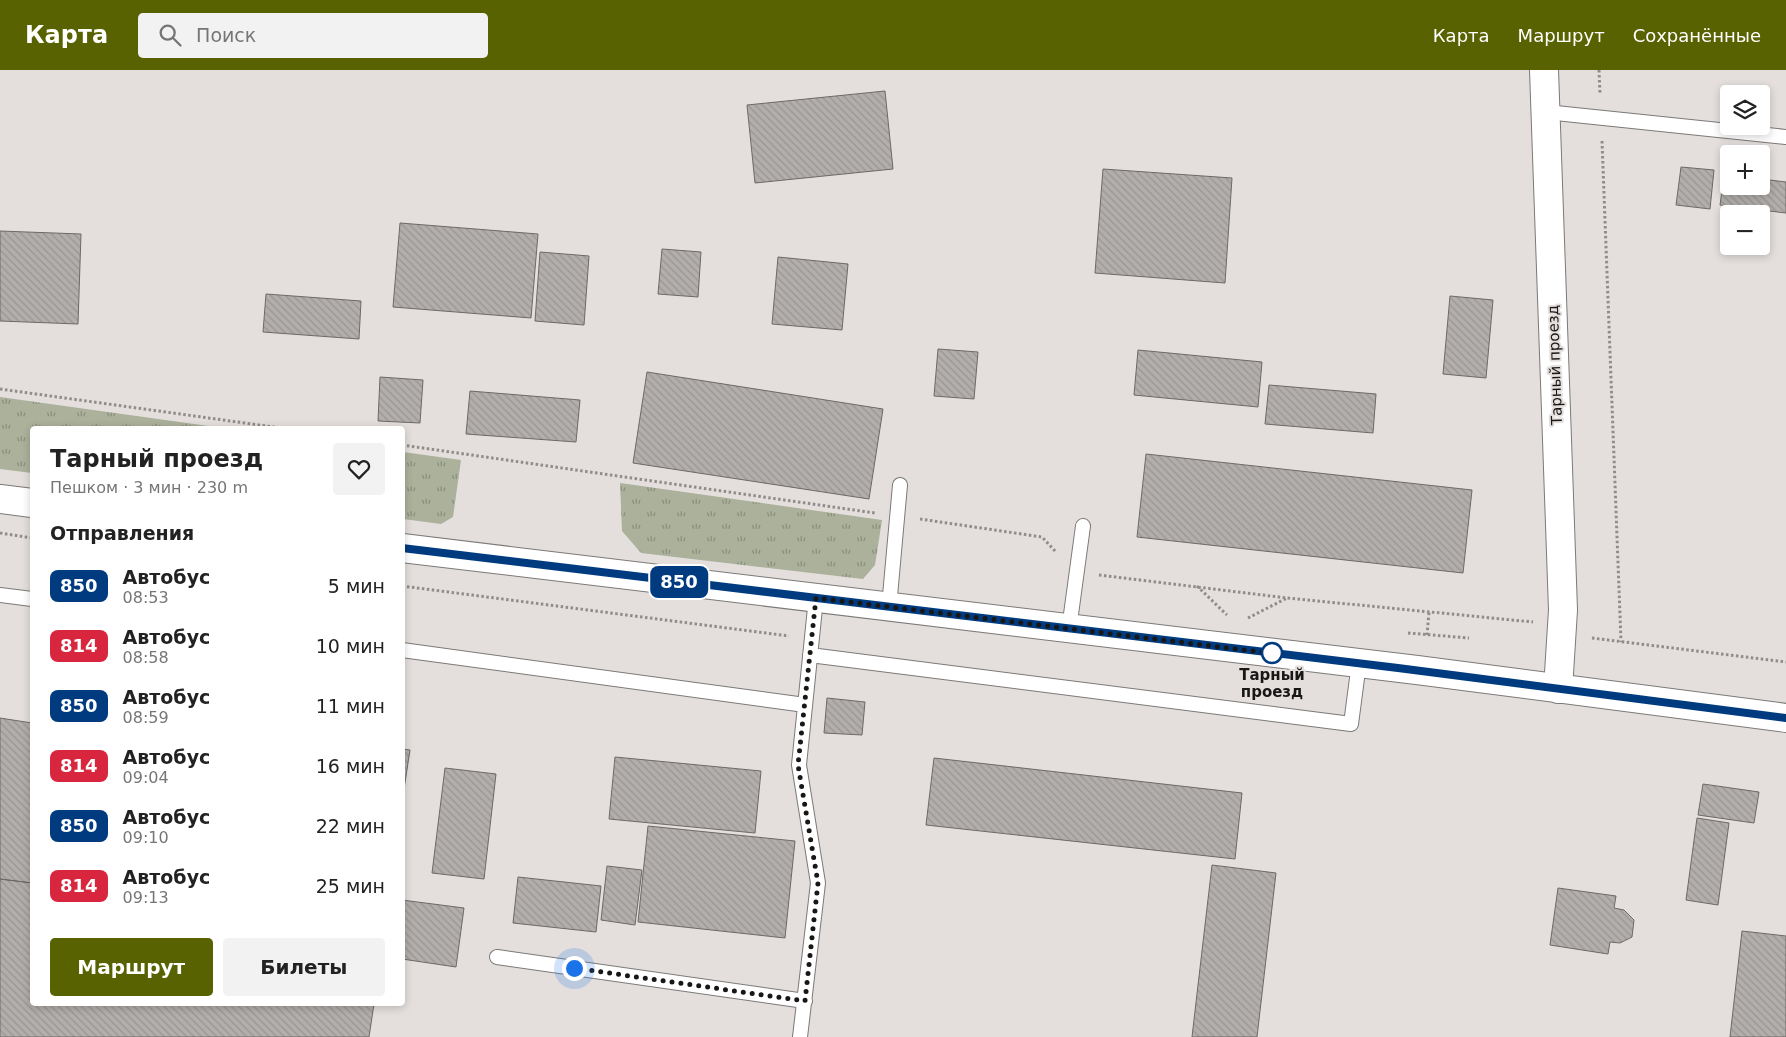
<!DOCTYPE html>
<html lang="ru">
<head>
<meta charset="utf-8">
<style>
	body { margin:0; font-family:"DejaVu Sans",sans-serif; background:#f2f2f2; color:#222; height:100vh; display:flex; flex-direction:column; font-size:19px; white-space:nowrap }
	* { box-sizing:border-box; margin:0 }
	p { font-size:16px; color:#767676 }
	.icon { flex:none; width:28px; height:28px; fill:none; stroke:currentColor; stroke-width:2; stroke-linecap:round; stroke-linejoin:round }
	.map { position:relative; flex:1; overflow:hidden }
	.drawer { position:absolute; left:30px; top:356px; width:375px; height:580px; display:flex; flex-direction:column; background:#fff; border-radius:5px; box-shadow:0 2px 8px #0003 }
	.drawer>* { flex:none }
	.badge { padding:0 10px; border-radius:8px; font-size:18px; line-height:32px }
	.tools { position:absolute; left:1720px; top:15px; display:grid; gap:10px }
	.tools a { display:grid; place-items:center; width:50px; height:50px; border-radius:5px; background:#fff; box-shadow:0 2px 8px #0003; font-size:25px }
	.you { position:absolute; width:25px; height:25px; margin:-12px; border:4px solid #fff; border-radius:50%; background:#1a73e8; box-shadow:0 0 0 8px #1a73e833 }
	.map>.badge { position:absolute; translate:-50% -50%; box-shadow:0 0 0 2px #fff }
	h2 { padding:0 20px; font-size:19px; line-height:45px }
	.round { display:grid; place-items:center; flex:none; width:52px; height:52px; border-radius:5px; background:#f2f2f2 }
	.summary { display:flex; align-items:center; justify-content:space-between; height:85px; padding:0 20px }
	h1 { font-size:24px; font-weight:600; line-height:38px }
	.action { display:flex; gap:10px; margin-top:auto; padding:10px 20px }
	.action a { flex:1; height:58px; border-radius:5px; background:#586200; color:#fff; font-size:20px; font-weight:600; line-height:58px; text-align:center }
	.action a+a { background:#f2f2f2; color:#222 }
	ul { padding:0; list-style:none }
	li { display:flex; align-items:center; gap:15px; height:60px; padding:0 20px }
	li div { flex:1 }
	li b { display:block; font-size:19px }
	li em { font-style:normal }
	li .badge { min-width:55px; font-weight:700; text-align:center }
	header { display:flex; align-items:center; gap:30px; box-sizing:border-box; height:70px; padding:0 25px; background:#586200; color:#fff }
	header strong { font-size:24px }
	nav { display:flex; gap:28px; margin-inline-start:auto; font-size:18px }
	.search { width:350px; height:45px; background:#f2f2f2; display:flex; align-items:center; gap:12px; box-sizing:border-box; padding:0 18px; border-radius:5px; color:#767676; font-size:19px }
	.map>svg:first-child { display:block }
	.grass { fill:url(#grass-tufts) }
	.building { fill:url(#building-back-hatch); stroke:#6d6968 }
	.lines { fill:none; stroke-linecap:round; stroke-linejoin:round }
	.service-casing { stroke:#7c7977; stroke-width:16 }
	.minor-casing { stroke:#7c7977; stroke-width:30 }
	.path { stroke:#8f8c8a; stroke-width:3; stroke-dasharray:2.5 2.5; stroke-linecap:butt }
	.service { stroke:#fff; stroke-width:14 }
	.minor { stroke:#fff; stroke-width:28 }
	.line-casing { stroke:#fff; stroke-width:11 }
	.line { stroke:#003b80; stroke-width:8 }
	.walk { stroke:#181716; stroke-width:5; stroke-dasharray:0 9 }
	.stop-dot { fill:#fff; stroke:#003b80; stroke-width:2.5 }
	.labels { text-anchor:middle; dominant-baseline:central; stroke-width:4; stroke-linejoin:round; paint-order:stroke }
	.street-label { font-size:15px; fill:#181716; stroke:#e4dfdd }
	.stop-label { font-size:15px; font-weight:bold; fill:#181716; stroke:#e4dfdd }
</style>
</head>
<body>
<header>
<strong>Карта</strong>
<div class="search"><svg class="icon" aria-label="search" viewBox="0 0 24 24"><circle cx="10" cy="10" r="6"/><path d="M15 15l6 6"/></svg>Поиск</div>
<nav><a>Карта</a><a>Маршрут</a><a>Сохранённые</a></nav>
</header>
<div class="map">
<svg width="1786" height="967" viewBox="0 0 1786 967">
	<defs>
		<pattern id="grass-tufts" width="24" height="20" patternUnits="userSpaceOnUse" patternTransform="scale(1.25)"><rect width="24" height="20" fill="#abb19b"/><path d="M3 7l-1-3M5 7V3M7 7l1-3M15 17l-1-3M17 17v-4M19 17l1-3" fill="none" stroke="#8a8f7d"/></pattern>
		<pattern id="building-back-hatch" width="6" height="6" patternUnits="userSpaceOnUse" patternTransform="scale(1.25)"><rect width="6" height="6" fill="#b2aeac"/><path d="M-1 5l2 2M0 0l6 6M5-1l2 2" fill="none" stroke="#989593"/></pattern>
	</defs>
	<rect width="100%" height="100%" fill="#e4dfdd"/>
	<path class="grass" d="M0 327 230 359H32V403L0 399Z
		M403 382 461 390 453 447 441 454 403 449Z
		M620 413 882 450 875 495 863 509 641 483 622 461Z"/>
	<path class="building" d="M885 21 893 99 755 113 747 35Z
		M1681 97 1714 100 1710 139 1676 135Z
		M1103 99 1232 108 1225 213 1095 203Z
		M1724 105H1729V116H1761V109L1786 112V143L1720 135Z
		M400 153 538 164 531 248 393 237Z
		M0 161 81 164 78 254 0 251Z
		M662 179 701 182 698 227 658 224Z
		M540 182 589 186 584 255 535 251Z
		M778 187 848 194 842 260 772 254Z
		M266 224 361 231 359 269 263 262Z
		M1450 226 1493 230 1486 308 1443 304Z
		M938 279 978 282 974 329 934 326Z
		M1138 280 1262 292 1258 337 1134 325Z
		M647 302 883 339 869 429 633 393Z
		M380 307 423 310 420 353 378 351Z
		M1269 315 1376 324 1373 363 1265 354Z
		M470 321 580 330 576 372 466 364Z
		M1146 384 1472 420 1463 503 1137 467Z
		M827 628 865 632 862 665 824 663Z
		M0 648 32 653V813L0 809Z
		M402 679 410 680 402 732Z
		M615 687 761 701 755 763 609 749Z
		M934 688 1242 723 1235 789 926 755Z
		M445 698 496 704 484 809 432 803Z
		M1703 714 1759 722 1754 753 1698 745Z
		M1697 748 1729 753 1718 835 1686 830Z
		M648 756 795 771 785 868 638 852Z
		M1212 795 1276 803 1257 967H1192Z
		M607 796 642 800 635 855 601 850Z
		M518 807 601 816 596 862 513 853Z
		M0 809 32 813V934H374L369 967H0Z
		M1558 818 1616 826 1614 838 1624 840 1634 850 1632 867 1620 873 1610 872 1608 884 1550 875Z
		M402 830 464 838 456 897 402 889Z
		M1742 861 1786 866V967H1730Z"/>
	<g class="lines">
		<defs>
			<path id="service" d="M1546 42 1786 67
				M0 525 32 529
				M889 537 900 415
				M1069 559 1083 456
				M402 580 805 635
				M810 585 1351 654 1359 593
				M497 887 805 931
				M800 967 818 813 799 695 816 528"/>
			<path id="minor" d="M1544 0 1563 540 1558 619
				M0 429 32 433
				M402 478 1417 600 1786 648"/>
		</defs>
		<use href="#service" class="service-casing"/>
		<use href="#minor" class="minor-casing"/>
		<path class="path" d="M1599 0 1600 24
			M1602 71 1621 572
			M0 319 288 359
			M402 375 875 443
			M920 449 1042 467 1056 482
			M0 463 32 468
			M1099 505 1287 528 1533 552
			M402 516 789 566
			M1197 516 1227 545
			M1248 548 1287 528
			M1408 563 1469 568
			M1427 565 1429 542
			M1592 568 1786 592"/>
		<use href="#service" class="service"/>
		<use href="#minor" class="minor"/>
	</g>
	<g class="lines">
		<defs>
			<path id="line" d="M402 478 1398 598 1786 648"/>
		</defs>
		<use href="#line" class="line-casing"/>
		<use href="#line" class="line"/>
		<path class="walk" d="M574 898 805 931 818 813 798 695 816 528 1278 584 1272 583"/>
	</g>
	<circle class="stop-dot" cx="1272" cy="583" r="10"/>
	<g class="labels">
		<g class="street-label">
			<text transform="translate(1555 295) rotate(-92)">Тарный проезд</text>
		</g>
		<g class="stop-label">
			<text x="1272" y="605">Тарный<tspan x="1272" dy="17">проезд</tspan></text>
		</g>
	</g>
</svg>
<div class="tools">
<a><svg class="icon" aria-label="layers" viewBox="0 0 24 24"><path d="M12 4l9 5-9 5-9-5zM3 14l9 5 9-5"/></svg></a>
<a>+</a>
<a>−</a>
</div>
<div class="you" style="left:574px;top:898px"></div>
<b class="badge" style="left:679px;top:512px;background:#003b80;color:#fff">850</b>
<section class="drawer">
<div class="summary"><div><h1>Тарный проезд</h1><p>Пешком · 3 мин · 230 m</p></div><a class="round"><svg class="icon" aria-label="heart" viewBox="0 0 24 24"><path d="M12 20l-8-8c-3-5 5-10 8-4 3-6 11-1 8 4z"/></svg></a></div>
<h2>Отправления</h2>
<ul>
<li><span class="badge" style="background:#003b80;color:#fff">850</span><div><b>Автобус</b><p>08:53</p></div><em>5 мин</em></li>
<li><span class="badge" style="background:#d7263d;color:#fff">814</span><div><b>Автобус</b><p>08:58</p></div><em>10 мин</em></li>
<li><span class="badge" style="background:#003b80;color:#fff">850</span><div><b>Автобус</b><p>08:59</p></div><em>11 мин</em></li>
<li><span class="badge" style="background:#d7263d;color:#fff">814</span><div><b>Автобус</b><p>09:04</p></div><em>16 мин</em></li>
<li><span class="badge" style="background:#003b80;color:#fff">850</span><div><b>Автобус</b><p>09:10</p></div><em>22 мин</em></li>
<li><span class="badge" style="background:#d7263d;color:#fff">814</span><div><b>Автобус</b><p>09:13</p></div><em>25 мин</em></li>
</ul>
<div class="action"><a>Маршрут</a><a>Билеты</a></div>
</section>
</div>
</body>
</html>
